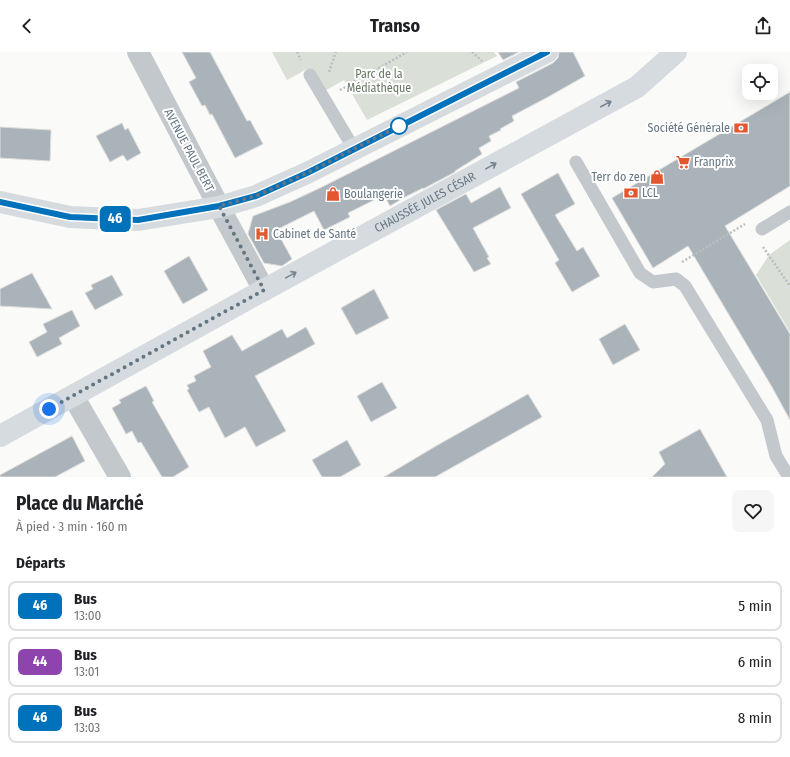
<!DOCTYPE html>
<html lang="fr">
<head>
<meta charset="utf-8">
<style>
	body { margin:0; font-family:"Fira Sans Condensed",sans-serif; background:#f6f6f6; color:#202124; height:100vh; display:flex; flex-direction:column; font-size:15px; white-space:nowrap }
	* { box-sizing:border-box; margin:0 }
	p { font-size:13px; color:#757577 }
	.icon { flex:none; width:22px; height:22px; fill:none; stroke:currentColor; stroke-width:2; stroke-linecap:round; stroke-linejoin:round }
	.map { position:relative; height:425px; overflow:hidden }
	.panel { display:flex; flex-direction:column; background:#fff; flex:1 }
	.panel>* { flex:none }
	.badge { padding:0 8px; border-radius:6px; font-size:14px; line-height:26px }
	.fabs { position:absolute; left:742px; top:12px; display:grid; gap:8px }
	.fabs a { display:grid; place-items:center; width:36px; height:36px; border-radius:8px; background:#fff; box-shadow:0 4px 16px #0002; font-size:20px }
	.you { position:absolute; width:20px; height:20px; margin:-10px; border:3px solid #fff; border-radius:50%; background:#1a73e8; box-shadow:0 0 0 6px #1a73e833 }
	.map>.badge { position:absolute; translate:-50% -50%; box-shadow:0 0 0 2px #fff }
	h2 { padding:0 16px; font-size:15px; line-height:36px }
	.round { display:grid; place-items:center; flex:none; width:42px; height:42px; border-radius:8px; background:#f6f6f6 }
	.overview { display:flex; align-items:center; justify-content:space-between; height:68px; padding:0 16px }
	h1 { font-size:19px; font-weight:700; line-height:30px }
	ul { padding:0; list-style:none }
	li { display:flex; align-items:center; gap:12px; height:50px; margin:0 8px 6px; padding:0 8px; border:2px solid #e0e0e0; border-radius:8px }
	li div { flex:1 }
	li b { display:block; font-size:15px }
	li em { font-style:normal }
	li .badge { min-width:44px; font-weight:700; text-align:center }
	header { display:flex; justify-content:space-between; align-items:center; height:52px; padding:0 16px; background:#fff; font-size:18px; font-weight:700 }
	.map>svg:first-child { display:block }
	.green { fill:#dadfd7 }
	.building { fill:#aab3b9; stroke:#dcdcda }
	.lines { fill:none; stroke-linecap:round; stroke-linejoin:round }
	.path { stroke:#bbbfc2; stroke-width:2.5; stroke-dasharray:2 2; stroke-linecap:butt }
	.lane { stroke:#c3c8cc; stroke-width:13 }
	.street { stroke:#c3c8cc; stroke-width:22 }
	.secondary { stroke:#d6dbdf; stroke-width:22 }
	.oneway { stroke:#768591 }
	.line-casing { stroke:#fff; stroke-width:9 }
	.line { stroke:#0072bc; stroke-width:6 }
	.walk { stroke:#657683; stroke-width:4; stroke-dasharray:0 7.2 }
	.stop-dot { fill:#fff; stroke:#0072bc; stroke-width:2 }
	.labels { text-anchor:middle; dominant-baseline:central; stroke-width:4; stroke-linejoin:round; paint-order:stroke }
	.park-label { font-size:12px; fill:#687a64; stroke:#fff }
	.poi-label { font-size:12px; fill:#657683; stroke:#fff; text-anchor:start }
	.street-label { font-size:12px; fill:#657683; stroke:#fff }
</style>
</head>
<body>
<header><svg class="icon" aria-label="back" viewBox="0 0 24 24"><path d="M15 5l-7 7 7 7"/></svg>Transo<svg class="icon" aria-label="share" viewBox="0 0 24 24"><path d="M12 15V3M7 8l5-5 5 5M5 13v7h14v-7"/></svg></header>
<div class="map">
<svg width="790" height="425" viewBox="0 0 790 425">
	<rect width="100%" height="100%" fill="#fafaf8"/>
	<path class="green" d="M272 0H494L497 4 367 68 344 28 321 41 307 17 287 28Z
		M790 188V280L756 223 769 203Z"/>
	<path class="building" d="M182 0H210L247 69 250 68 263 92 235 106 212 62 210 63 205 53 202 54 189 30 196 26Z
		M498 0H519L503 8Z
		M559 0H573L585 24 548 45 512 64 514 69 500 77 501 78 489 84 491 89 479 96 482 102 455 119V120L423 137V136L405 145 390 154 384 143 348 161 350 165 324 178 314 159 276 178 292 207 282 214 264 211 248 182 253 164 290 150 320 136 519 36 516 30 553 11 558 6Z
		M790 40V134L725 174 790 282V368L772 335 688 194 653 216 612 146Z
		M122 71 125 78 128 76 141 101 127 109 123 103 110 110 96 84Z
		M0 75 51 78 50 109 0 106Z
		M558 121 575 152 555 163 577 199 583 195 600 224 572 240 555 211 559 208 521 142Z
		M500 135 511 156 473 176 489 205 487 206 491 212 474 220 436 158 466 142 471 151Z
		M189 204 208 238 183 252 164 219Z
		M32 221 52 257 0 254V237Z
		M112 223 123 243 95 258 85 241 93 237 91 233Z
		M374 237 389 266 356 283 341 256Z
		M72 258 80 274 59 286 62 292 37 305 29 290 47 280 43 272Z
		M625 272 640 298 613 313 599 287Z
		M306 275 315 292 255 324 286 379 256 395 245 375 225 386 209 355 199 360 187 338 189 337 187 333 196 329 194 324 211 315 203 299 232 283 242 299 282 277 287 286Z
		M382 330 397 356 371 370 357 344Z
		M146 334 154 349 152 350 189 415 173 425H162L141 390 138 391 132 379 126 382 112 356 121 351 119 348Z
		M528 342 542 365 435 425H384L436 394Z
		M700 377 727 425H652L665 412 659 400Z
		M72 384 85 409 55 425H0V423Z
		M347 388 361 413 340 425H322L312 408Z"/>
	<g class="lines">
		<path class="path" d="M297 0 301 8
			M472 0 482 9
			M329 20 336 0
			M340 38 407 0
			M763 195 790 234
			M682 210 745 172"/>
		<path class="lane" d="M310 23 354 97
			M576 110 640 221 653 230 676 227 685 234 767 368 776 404 789 425
			M762 177 790 160"/>
		<path class="street" d="M138 0 219 155 264 238
			M73 344 120 425"/>
		<g class="secondary">
			<path d="M0 150 70 165 138 168 219 155 256 144 307 121 547 0"/>
			<path id="s1" d="M0 384 264 238 637 35 676 0"/>
		</g>
	</g>
	<defs><path id="oneway-shaft" d="M-6 0H5M1.5-3L5.5 0L1.5 3" fill="none" stroke-width="1.6" stroke-linecap="round" stroke-linejoin="round"/></defs>
	<g class="oneway">
		<use href="#oneway-shaft" transform="translate(606 52) rotate(-28)"/>
		<use href="#oneway-shaft" transform="translate(491 114) rotate(-29)"/>
		<use href="#oneway-shaft" transform="translate(291 223) rotate(-29)"/>
	</g>
	<g class="lines">
		<defs>
			<path id="line" d="M0 150 70 165 138 168 219 154 256 144 307 121 547 0"/>
		</defs>
		<use href="#line" class="line-casing"/>
		<use href="#line" class="line"/>
		<path class="walk" d="M49 357 264 238 219 154 256 144 307 121 399 74"/>
	</g>
	<defs>
		<symbol id="bank-bare" viewBox="-9 -9 18 18"><path d="M-6-4H6V4H-6ZM0-2.3a2.3 2.3 0 1 0 0 4.6a2.3 2.3 0 1 0 0-4.6Z" fill="#e4572e" stroke="#fff" stroke-width="2.5" paint-order="stroke"/></symbol>
		<symbol id="supermarket-bare" viewBox="-9 -9 18 18"><path d="M-6-5.5h2.5l.6 2H6L4.5 2H-2.5L-4.4-4H-6ZM-1.5 3.2a1.3 1.3 0 1 0 .1 0ZM3 3.2a1.3 1.3 0 1 0 .1 0Z" fill="#e4572e" stroke="#fff" stroke-width="2.5" paint-order="stroke"/></symbol>
		<symbol id="shop-bare" viewBox="-9 -9 18 18"><path d="M-5-2.5h2.3a2.7 3.5 0 0 1 5.4 0H5L5.5 6h-11ZM-1.5-2.5h3a1.5 2.3 0 0 0-3 0Z" fill="#e4572e" stroke="#fff" stroke-width="2.5" paint-order="stroke"/></symbol>
		<symbol id="hospital-bare" viewBox="-9 -9 18 18"><path d="M-5-5h3v3.5h4V-5h3V5h-3V1.5h-4V5h-3Z" fill="#e4572e" stroke="#fff" stroke-width="2.5" paint-order="stroke"/></symbol>
	</defs>
	<g fill-rule="evenodd">
		<use href="#bank-bare" x="731" y="66" width="20" height="20"/>
		<use href="#supermarket-bare" x="673" y="100" width="20" height="20"/>
		<use href="#shop-bare" x="647" y="115" width="20" height="20"/>
		<use href="#bank-bare" x="621" y="131" width="20" height="20"/>
		<use href="#shop-bare" x="323" y="132" width="20" height="20"/>
		<use href="#hospital-bare" x="252" y="172" width="20" height="20"/>
	</g>
	<circle class="stop-dot" cx="399" cy="74" r="8"/>
	<g class="labels">
		<g class="park-label">
			<text x="379" y="22">Parc de la<tspan x="379" dy="14">Médiathèque</tspan></text>
		</g>
		<g class="poi-label">
			<text x="730" y="76" text-anchor="end">Société Générale</text>
			<text x="694" y="110">Franprix</text>
			<text x="646" y="125" text-anchor="end">Terr do zen</text>
			<text x="642" y="141">LCL</text>
			<text x="344" y="142">Boulangerie</text>
			<text x="273" y="182">Cabinet de Santé</text>
		</g>
		<g class="street-label">
			<text transform="translate(189 98) rotate(62)">AVENUE PAUL BERT</text>
			<text stroke="none"><textPath href="#s1" startOffset="485">CHAUSSÉE JULES CÉSAR</textPath></text>
		</g>
	</g>
</svg>
<div class="fabs">
<a><svg class="icon" aria-label="locate" viewBox="0 0 24 24"><circle cx="12" cy="12" r="6"/><path d="M12 2v4M12 18v4M2 12h4M18 12h4"/></svg></a>
</div>
<div class="you" style="left:49px;top:357px"></div>
<b class="badge" style="left:115px;top:167px;background:#0072bc;color:#fff">46</b>
</div>
<section class="panel">
<div class="overview"><div><h1>Place du Marché</h1><p>À pied · 3 min · 160 m</p></div><a class="round"><svg class="icon" aria-label="heart" viewBox="0 0 24 24"><path d="M12 20l-8-8c-3-5 5-10 8-4 3-6 11-1 8 4z"/></svg></a></div>
<h2>Départs</h2>
<ul>
<li><span class="badge" style="background:#0072bc;color:#fff">46</span><div><b>Bus</b><p>13:00</p></div><em>5 min</em></li>
<li><span class="badge" style="background:#8e44ad;color:#fff">44</span><div><b>Bus</b><p>13:01</p></div><em>6 min</em></li>
<li><span class="badge" style="background:#0072bc;color:#fff">46</span><div><b>Bus</b><p>13:03</p></div><em>8 min</em></li>
</ul>
</section>
</body>
</html>
